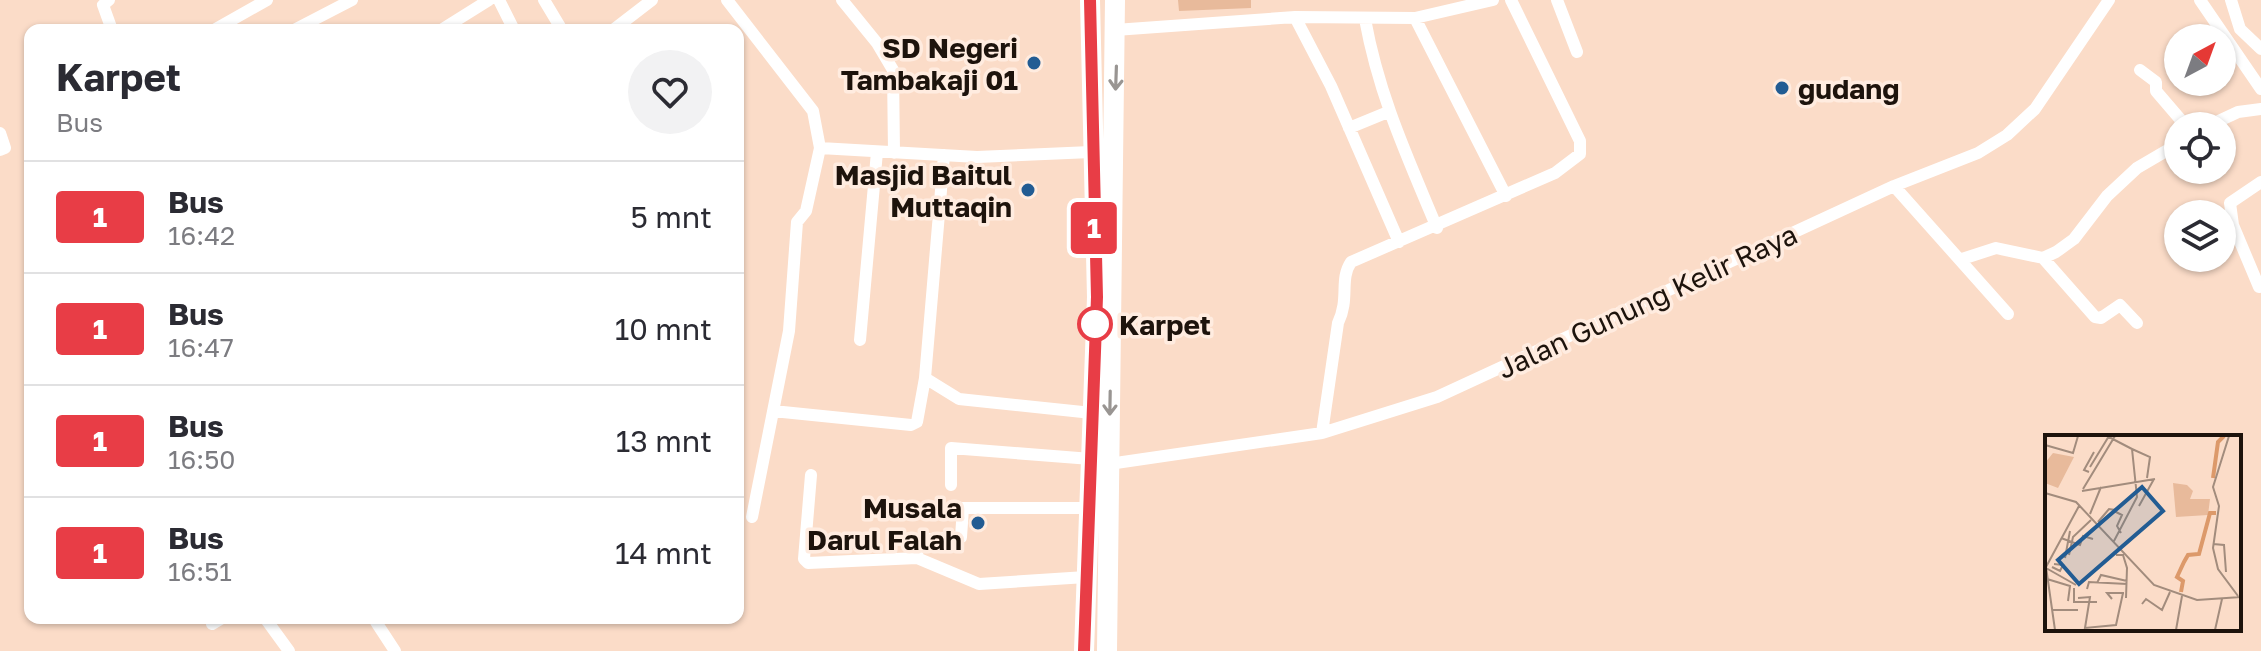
<!DOCTYPE html>
<html lang="id">
<head>
<meta charset="utf-8">
<style>
	body { margin:0; font-family:"Golos Text",sans-serif; background:#f2f2f3; color:#2b2b33; height:100vh; display:flex; flex-direction:column; font-size:30px; white-space:nowrap }
	* { box-sizing:border-box; margin:0 }
	p { font-size:26px; color:#7c7c81 }
	.icon { flex:none; width:44px; height:44px; fill:none; stroke:currentColor; stroke-width:2; stroke-linecap:round; stroke-linejoin:round }
	.map { position:relative; flex:1; overflow:hidden }
	.side { position:absolute; left:24px; top:24px; width:720px; height:600px; display:flex; flex-direction:column; background:#fff; border-radius:16px; box-shadow:0 2px 6px #0004 }
	.side>* { flex:none }
	.badge { padding:0 16px; border-radius:6px; font-size:28px; line-height:52px }
	.needle { width:52px; rotate:41deg }
	.buttons { position:absolute; left:2164px; top:24px; display:grid; gap:16px }
	.buttons a { display:grid; place-items:center; width:72px; height:72px; border-radius:50%; background:#fff; box-shadow:0 2px 6px #0004; font-size:40px }
	.map>.badge { position:absolute; translate:-50% -50%; box-shadow:0 0 0 4px #fff }
	.round { display:grid; place-items:center; flex:none; width:84px; height:84px; border-radius:42px; background:#f2f2f3 }
	.head { display:flex; align-items:center; justify-content:space-between; height:136px; padding:0 32px }
	h1 { font-size:38px; font-weight:700; line-height:60px }
	ul { padding:0; list-style:none }
	li { display:flex; align-items:center; gap:24px; height:112px; padding:0 32px; border-top:2px solid #e1e1e2 }
	li div { flex:1 }
	li b { display:block; font-size:30px }
	li em { font-style:normal }
	li .badge { min-width:88px; font-weight:700; text-align:center }
	.map>svg:first-child { display:block }
	.green { fill:#e8ba9b }
	.lines { fill:none; stroke-linecap:round; stroke-linejoin:round }
	.minor { stroke:#fff; stroke-width:12 }
	.trunk { stroke:#fff; stroke-width:20 }
	.oneway { stroke:#999592 }
	.line-casing { stroke:#fff; stroke-width:18 }
	.line { stroke:#e83d46; stroke-width:12 }
	.poi-dot { fill:#225c93; stroke:#ffece0; stroke-width:3 }
	.stop-dot { fill:#fff; stroke:#e83d46; stroke-width:4 }
	.labels { text-anchor:middle; dominant-baseline:central; stroke-width:7; stroke-linejoin:round; paint-order:stroke }
	.poi-label { font-size:28px; font-weight:bold; fill:#1d130c; stroke:#ffece0; text-anchor:end }
	.street-label { font-size:28px; fill:#1d130c; stroke:#ffece0 }
	.stop-label { font-size:28px; font-weight:bold; fill:#1d130c; stroke:#ffece0; text-anchor:start }
	.inset-river { fill:none; stroke:#dc996a; stroke-width:4 }
	.inset-road { fill:none; stroke:#a28c7d; stroke-width:2 }
	.view { fill:#225c93; fill-opacity:0.15; stroke:#225c93; stroke-width:4 }
	.inset-edge { fill:none; stroke:#1d130c; stroke-width:4 }
</style>
</head>
<body>
<div class="map">
<svg width="2261" height="651" viewBox="0 0 2261 651">
	<rect width="100%" height="100%" fill="#fbdcc8"/>
	<path class="green" d="M1178 0H1251V8L1179 11Z"/>
	<g class="lines">
		<path class="minor" d="M109 0 103 5 112 30
			M499 0 514 30
			M544 0 562 30
			M727 0 813 111 820 148 806 211 797 222 789 331 752 517
			M842 0 877 43 893 70 894 153
			M1557 0 1577 52
			M2200 0 2261 89
			M2231 0 2240 29 2261 49
			M1295 17 1331 86 1399 242
			M1415 18 1506 196
			M1365 19C1379 96 1407 156 1437 228
			M214 30 267 0
			M294 30 352 0
			M441 30 489 0
			M613 30 652 0
			M1115 30 1295 17 1415 18 1493 0
			M2140 70 2156 82V91L2186 126
			M2208 126 2238 112 2261 109
			M1349 128 1388 112
			M0 133 5 148 0 150
			M820 148 977 157 1091 152
			M1894 186 2008 314
			M2043 258 2095 317 2101 318 2120 305 2137 323
			M1962 259 1996 248 2043 258 2056 252 2074 239 2107 196 2137 168 2178 144
			M2259 287 2233 225 2230 203 2261 182
			M860 340 877 152
			M925 378 959 399 1092 413
			M773 411 911 425 917 422 925 378 944 155
			M1322 433 1338 323C1350 298 1339 280 1351 262L1555 173 1580 154V141L1511 0
			M1109 464 1322 433 1437 397 1894 186 1978 153 2007 135 2035 109 2109 0
			M811 475 804 559 808 563 917 558 979 584 1086 577
			M951 485V448L1091 459
			M917 558 918 540 961 537 963 508H1090
			M265 618 289 651
			M376 622 395 651
			M212 624 222 618"/>
		<path class="trunk" d="M1084 651 1097 297 1090 0
			M1107 651 1115 0"/>
	</g>
	<defs><path id="oneway-shaft" d="M-6 0H5M1.5-3L5.5 0L1.5 3" fill="none" stroke-width="1.6" stroke-linecap="round" stroke-linejoin="round" transform="scale(2)"/></defs>
	<g class="oneway">
		<use href="#oneway-shaft" transform="translate(1116 78) rotate(92)"/>
		<use href="#oneway-shaft" transform="translate(1110 403) rotate(91)"/>
	</g>
	<g class="lines">
		<defs>
			<path id="line" d="M1084 651 1097 297 1090 0"/>
		</defs>
		<use href="#line" class="line-casing"/>
		<use href="#line" class="line"/>
	</g>
	<g class="poi-dot">
		<circle cx="1034" cy="63" r="8"/>
		<circle cx="1782" cy="88" r="8"/>
		<circle cx="1028" cy="190" r="8"/>
		<circle cx="978" cy="523" r="8"/>
	</g>
	<circle class="stop-dot" cx="1095" cy="324" r="16"/>
	<g class="labels">
		<g class="poi-label">
			<text x="1018" y="47">SD Negeri<tspan x="1018" dy="32">Tambakaji 01</tspan></text>
			<text x="1798" y="88" text-anchor="start">gudang</text>
			<text x="1012" y="174">Masjid Baitul<tspan x="1012" dy="32">Muttaqin</tspan></text>
			<text x="962" y="507">Musala<tspan x="962" dy="32">Darul Falah</tspan></text>
		</g>
		<g class="street-label">
			<text transform="translate(1647 301) rotate(-25)">Jalan Gunung Kelir Raya</text>
		</g>
		<g class="stop-label">
			<text x="1119" y="324">Karpet</text>
		</g>
	</g>
	<g transform="translate(2045 435)">
		<rect width="196" height="196" fill="#fbdcc8"/>
		<path d="M8 18 29 22 13 53 0 48V28ZM128 48 142 50 148 56 145 64H165L163 80 131 82Z" fill="#e8ba9b"/>
		<path class="inset-river" d="M168 43 173 7 179 1M136 157 138 146 132 142 139 127 143 120 154 119 165 78H171"/>
		<path class="inset-road" d="M62 1 87 14 92 62 69 106M184 1 168 52 174 71 168 113 173 134 193 161M0 10 28 18 33 1M87 14 105 22 102 43M45 32 64 1M44 37 39 35 49 17M38 54 70 1M37 56 110 44M0 58 31 67 109 150 152 165 196 162M94 71 109 44M69 76 77 80 72 91 76 98M45 79 56 52M53 87 64 74 71 75M16 103 35 110 38 101 48 104M168 109 179 110 181 137M24 120 28 102 46 85M71 120H78L82 133 81 163M20 123 25 96M7 132 15 136 18 130 9 129M1 133 31 150M2 144 25 151 23 166M52 148 56 140 82 146M29 153V167H52M42 154 44 147 82 149M33 163 45 162 40 193 71 190 78 158M67 164 62 158H79M97 169 101 164 117 175 125 157M8 175H33M10 195 1 132 34 71M131 195 137 161M170 195 177 164"/>
		<path class="view" d="M97 52 118 76 34 149 13 125Z"/>
		<rect width="196" height="196" class="inset-edge"/>
	</g>
</svg>
<div class="buttons">
<a><svg class="needle" viewBox="-14 -14 28 28"><path d="M0-13l5 13h-10z" fill="#e53935"/><path d="M0 13l5-13h-10z" fill="#7c7c81"/></svg></a>
<a><svg class="icon" aria-label="locate" viewBox="0 0 24 24"><circle cx="12" cy="12" r="6"/><path d="M12 2v4M12 18v4M2 12h4M18 12h4"/></svg></a>
<a><svg class="icon" aria-label="layers" viewBox="0 0 24 24"><path d="M12 4l9 5-9 5-9-5zM3 14l9 5 9-5"/></svg></a>
</div>
<b class="badge" style="left:1094px;top:228px;background:#e83d46;color:#fff">1</b>
<section class="side">
<div class="head"><div><h1>Karpet</h1><p>Bus</p></div><a class="round"><svg class="icon" aria-label="heart" viewBox="0 0 24 24"><path d="M12 20l-8-8c-3-5 5-10 8-4 3-6 11-1 8 4z"/></svg></a></div>
<ul>
<li><span class="badge" style="background:#e83d46;color:#fff">1</span><div><b>Bus</b><p>16:42</p></div><em>5 mnt</em></li>
<li><span class="badge" style="background:#e83d46;color:#fff">1</span><div><b>Bus</b><p>16:47</p></div><em>10 mnt</em></li>
<li><span class="badge" style="background:#e83d46;color:#fff">1</span><div><b>Bus</b><p>16:50</p></div><em>13 mnt</em></li>
<li><span class="badge" style="background:#e83d46;color:#fff">1</span><div><b>Bus</b><p>16:51</p></div><em>14 mnt</em></li>
</ul>
</section>
</div>
</body>
</html>
